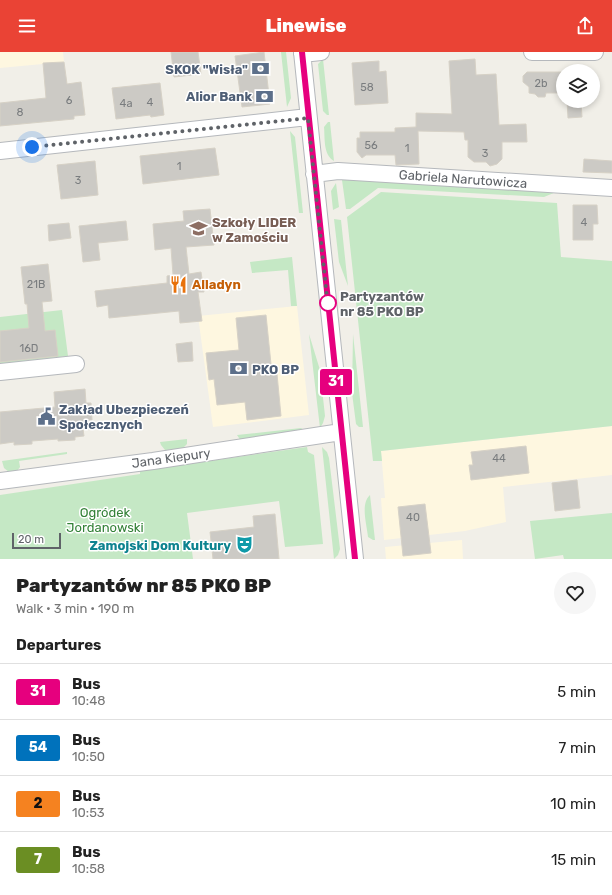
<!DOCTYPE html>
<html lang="en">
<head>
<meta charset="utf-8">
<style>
	body { margin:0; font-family:Rubik,sans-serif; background:#f6f6f6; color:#222; height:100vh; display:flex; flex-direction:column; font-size:15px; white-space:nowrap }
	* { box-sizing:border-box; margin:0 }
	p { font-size:13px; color:#767676 }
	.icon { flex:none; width:22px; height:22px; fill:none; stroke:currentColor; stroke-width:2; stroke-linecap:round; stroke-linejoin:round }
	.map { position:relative; height:507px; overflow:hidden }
	.drawer { display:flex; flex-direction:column; background:#fff; flex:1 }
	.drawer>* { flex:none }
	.badge { padding:0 8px; border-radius:3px; font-size:14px; line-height:26px }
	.controls { position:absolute; left:556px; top:12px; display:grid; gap:8px }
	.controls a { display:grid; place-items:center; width:44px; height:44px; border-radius:50%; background:#fff; box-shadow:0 2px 6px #0003; font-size:20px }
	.scale { position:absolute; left:12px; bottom:10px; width:49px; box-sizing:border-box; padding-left:4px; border:2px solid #5f6368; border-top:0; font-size:11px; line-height:14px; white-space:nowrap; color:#5f6368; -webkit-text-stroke:3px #fff; paint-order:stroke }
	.you { position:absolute; width:20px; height:20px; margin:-10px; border:3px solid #fff; border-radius:50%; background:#1a73e8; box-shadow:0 0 0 6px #1a73e833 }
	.map>.badge { position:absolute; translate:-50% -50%; box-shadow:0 0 0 2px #fff }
	h2 { padding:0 16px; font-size:15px; line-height:36px }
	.round { display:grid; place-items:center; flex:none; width:42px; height:42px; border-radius:21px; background:#f6f6f6 }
	.overview { display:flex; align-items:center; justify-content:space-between; height:68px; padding:0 16px }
	h1 { font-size:19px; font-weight:800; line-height:30px }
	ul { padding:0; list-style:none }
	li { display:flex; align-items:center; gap:12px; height:56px; padding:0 16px; border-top:1px solid #e0e0e0 }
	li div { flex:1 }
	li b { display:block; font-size:15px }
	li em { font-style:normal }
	li .badge { min-width:44px; font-weight:700; text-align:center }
	header { display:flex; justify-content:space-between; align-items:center; height:52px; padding:0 16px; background:#ea4335; color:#fff; font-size:18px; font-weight:800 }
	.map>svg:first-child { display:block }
	.commercial { fill:#fef7e0 }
	.green { fill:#c5e8c5 }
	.building { fill:#cccac5; stroke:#d6d1c6 }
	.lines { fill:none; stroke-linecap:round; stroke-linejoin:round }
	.minor-casing { stroke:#b5b8bc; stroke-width:18 }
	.minor { stroke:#fff; stroke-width:16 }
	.line-casing { stroke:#fff; stroke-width:9 }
	.line { stroke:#e6007e; stroke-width:6 }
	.walk { stroke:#5f6368; stroke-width:4; stroke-dasharray:0 7.2 }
	.stop-dot { fill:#fff; stroke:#e6007e; stroke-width:2 }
	.labels { text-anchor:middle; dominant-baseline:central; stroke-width:3; stroke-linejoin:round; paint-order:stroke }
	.number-label { font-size:11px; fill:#7a7d7f }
	.service-label { font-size:13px; font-weight:bold; fill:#4e5e75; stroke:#fff; text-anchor:end }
	.street-label { font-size:13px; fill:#5f6368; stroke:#fff }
	.education-label { font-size:13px; font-weight:bold; fill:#785e54; stroke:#fff; text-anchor:start }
	.food-label { font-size:13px; font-weight:bold; fill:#c56008; stroke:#fff; text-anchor:start }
	.stop-label { font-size:13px; font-weight:bold; fill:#5f6368; stroke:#fff; text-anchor:start }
	.park-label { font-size:13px; fill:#348238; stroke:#fff }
	.culture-label { font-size:13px; font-weight:bold; fill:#0d838f; stroke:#fff; text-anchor:end }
</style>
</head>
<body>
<header><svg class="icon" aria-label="menu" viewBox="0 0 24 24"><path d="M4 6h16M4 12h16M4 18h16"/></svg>Linewise<svg class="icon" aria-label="share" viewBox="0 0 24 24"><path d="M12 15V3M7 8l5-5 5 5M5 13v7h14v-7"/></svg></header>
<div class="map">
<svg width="612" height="507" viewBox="0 0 612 507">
	<rect width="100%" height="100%" fill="#f1efe8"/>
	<path class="commercial" d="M0 0H63L64 10 0 16Z
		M297 254 309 363 213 375 198 264Z
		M612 374V423L503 435 506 470 465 479 384 488 381 446H385L381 399Z
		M462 488 463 507H386L385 495Z"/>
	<path class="green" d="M281 0H286L291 46 287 55Z
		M323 7 329 63H327L323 59 318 12Z
		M328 70H330L334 109C323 103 325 86 324 75Z
		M290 79 295 85 303 161H299Z
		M345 127 556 140 544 145 378 136 350 157H346L342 128Z
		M336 131 339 155 333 158 331 139Z
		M381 140 557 151 561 205 612 209V374L381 399 382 409H373L347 165Z
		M334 167 341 168 348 234 339 210Z
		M292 205 297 254H291L288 218 252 221 250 210Z
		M62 258 68 304 0 312V265Z
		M309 282 320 318 325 364 323 371 320 376Z
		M353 282 363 375H359L356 372 352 341Z
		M301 376 304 378 241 389 237 383Z
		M187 387V392L182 397 165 398 161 393 160 390Z
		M307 395 308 400 314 403 323 492 285 495 279 449 187 461 193 507H0V443L140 422V419Z
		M322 395 327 400 329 406 340 497 338 503 334 507Z
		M67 400V402L19 409 20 415 17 419 9 420 4 416 2 409Z
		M370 443 375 488H373L368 485C367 473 360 452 370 443Z
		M612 461V507H564L563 503 535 507 530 469Z"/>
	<path class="building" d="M171 0H198L201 22 174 25Z
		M264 0 270 52 242 55 235 4Z
		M475 7 476 23 496 22 499 73 526 72 527 90H502V107L497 112 490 114 486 110H474L468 105V88H465L464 80 418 79 419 112 396 113 395 103H366L362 106 357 100V86H360V80H395V76L416 75V61L452 62 449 9Z
		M379 9V20L386 19 388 51 355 53 352 11Z
		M64 10 67 32 81 30 85 63 74 64V67L0 74V51L46 46 43 11Z
		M527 20H561L562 41H546L545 45H538L535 42 529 41V35L523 30V24Z
		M160 31 164 63 151 65 150 63 116 67 112 36Z
		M567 49H581L582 65 568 66Z
		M215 96 219 123 143 132 140 104Z
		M584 107 612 109V121L583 120Z
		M95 109 98 143 61 147 57 113Z
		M573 153H597L598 172H593V188H573Z
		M210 157 214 193 186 195 189 222 201 220 204 240H198L202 269 180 271 179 259 109 266 108 253 97 255 95 239 167 231V224L173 223 171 196 155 198 153 172 184 169 183 159Z
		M126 169 128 188 98 191 100 208 83 210 79 174Z
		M69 171 71 186 49 189 48 173Z
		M48 212 52 249 42 250 45 279 55 278 58 304 0 310V279L29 276 27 252H25L21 215Z
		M266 263 272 322H277L281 364 247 368 245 350 217 353 214 327 209 328 206 301 239 298 236 266Z
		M192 290 193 309 178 310 176 292Z
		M85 337 86 351H91L92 368H88L89 377H83L84 384 75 385V388L58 389V387L32 389V392L14 393V390L0 392V360L55 355 54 340Z
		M526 394 529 421 471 428 469 413H473L471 400Z
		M577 428 580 456 555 459 552 431Z
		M425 452 431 501 403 504 398 455Z
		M275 462 279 507H213L210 480 254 475 253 464Z"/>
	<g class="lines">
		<defs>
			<path id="minor" d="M302 0 355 507
				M532 0H595
				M302 2 321 0
				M0 99 308 65
				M314 122 338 119 612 136
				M0 320 76 312
				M0 429 153 409 341 380"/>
		</defs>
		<use href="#minor" class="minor-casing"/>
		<use href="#minor" class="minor"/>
	</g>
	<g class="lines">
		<defs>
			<path id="line" d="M302 0 355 507"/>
		</defs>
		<use href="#line" class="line-casing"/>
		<use href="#line" class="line"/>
		<path class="walk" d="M32 95 308 66 328 255V251"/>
	</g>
	<defs>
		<symbol id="bank-bare" viewBox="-9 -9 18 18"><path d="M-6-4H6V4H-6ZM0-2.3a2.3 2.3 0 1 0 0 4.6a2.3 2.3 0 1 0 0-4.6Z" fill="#5c6f8a" stroke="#fff" stroke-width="2.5" paint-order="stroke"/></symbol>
		<symbol id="university-bare" viewBox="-9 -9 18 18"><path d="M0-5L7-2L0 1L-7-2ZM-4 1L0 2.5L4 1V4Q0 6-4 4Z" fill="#8d6e63" stroke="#fff" stroke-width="2.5" paint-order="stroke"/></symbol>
		<symbol id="restaurant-bare" viewBox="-9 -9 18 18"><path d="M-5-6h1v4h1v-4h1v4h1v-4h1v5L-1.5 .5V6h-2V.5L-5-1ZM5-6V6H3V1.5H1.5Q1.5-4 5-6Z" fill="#e8710a" stroke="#fff" stroke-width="2.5" paint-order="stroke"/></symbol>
		<symbol id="civic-bare" viewBox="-9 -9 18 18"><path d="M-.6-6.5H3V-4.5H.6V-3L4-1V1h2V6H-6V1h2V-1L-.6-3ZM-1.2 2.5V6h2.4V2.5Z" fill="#5c6f8a" stroke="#fff" stroke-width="2.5" paint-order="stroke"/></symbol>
		<symbol id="theatre-bare" viewBox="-9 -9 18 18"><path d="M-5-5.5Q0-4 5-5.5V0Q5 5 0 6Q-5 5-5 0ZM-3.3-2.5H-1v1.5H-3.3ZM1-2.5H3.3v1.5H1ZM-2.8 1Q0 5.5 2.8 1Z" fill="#0f9aa8" stroke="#fff" stroke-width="2.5" paint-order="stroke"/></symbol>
	</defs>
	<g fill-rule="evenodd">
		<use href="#bank-bare" x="248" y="4" width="25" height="25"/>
		<use href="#bank-bare" x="252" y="32" width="25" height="25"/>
		<use href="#university-bare" x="186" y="164" width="25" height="25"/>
		<use href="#restaurant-bare" x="166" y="220" width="25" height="25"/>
		<use href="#bank-bare" x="226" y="304" width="25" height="25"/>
		<use href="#civic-bare" x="34" y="352" width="25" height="25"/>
		<use href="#theatre-bare" x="232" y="480" width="25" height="25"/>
	</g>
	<circle class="stop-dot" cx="328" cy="251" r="8"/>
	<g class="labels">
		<g class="number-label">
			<text x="541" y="31">2b</text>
			<text x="367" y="35">58</text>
			<text x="69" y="48">6</text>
			<text x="150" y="50">4</text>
			<text x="126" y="51">4a</text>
			<text x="20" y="60">8</text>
			<text x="371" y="93">56</text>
			<text x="407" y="96">1</text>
			<text x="485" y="101">3</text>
			<text x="179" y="114">1</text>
			<text x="78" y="128">3</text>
			<text x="584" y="170">4</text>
			<text x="36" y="232">21B</text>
			<text x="29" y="296">16D</text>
			<text x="499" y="406">44</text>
			<text x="413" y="465">40</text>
		</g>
		<g class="service-label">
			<text x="248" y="17">SKOK "Wisła"</text>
			<text x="252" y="44">Alior Bank</text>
			<text x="252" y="317" text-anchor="start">PKO BP</text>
			<text x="59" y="357" text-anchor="start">Zakład Ubezpieczeń<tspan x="59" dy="15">Społecznych</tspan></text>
		</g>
		<g class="street-label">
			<text transform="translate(463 127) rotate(4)">Gabriela Narutowicza</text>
			<text transform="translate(171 406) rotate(-8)">Jana Kiepury</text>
		</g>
		<g class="education-label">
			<text x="212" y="170">Szkoły LIDER<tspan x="212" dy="15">w Zamościu</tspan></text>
		</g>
		<g class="food-label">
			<text x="192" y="232">Alladyn</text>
		</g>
		<g class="stop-label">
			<text x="340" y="244">Partyzantów<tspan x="340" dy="15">nr 85 PKO BP</tspan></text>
		</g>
		<g class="park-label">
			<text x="105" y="460">Ogródek<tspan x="105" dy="15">Jordanowski</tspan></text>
		</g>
		<g class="culture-label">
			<text x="231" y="493">Zamojski Dom Kultury</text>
		</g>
	</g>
</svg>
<div class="controls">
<a><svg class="icon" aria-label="layers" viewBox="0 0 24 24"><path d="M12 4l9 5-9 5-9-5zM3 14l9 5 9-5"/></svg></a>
</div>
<div class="scale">20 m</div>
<div class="you" style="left:32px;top:95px"></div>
<b class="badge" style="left:336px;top:330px;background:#e6007e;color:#fff">31</b>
</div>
<section class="drawer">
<div class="overview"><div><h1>Partyzantów nr 85 PKO BP</h1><p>Walk · 3 min · 190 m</p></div><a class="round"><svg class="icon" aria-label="heart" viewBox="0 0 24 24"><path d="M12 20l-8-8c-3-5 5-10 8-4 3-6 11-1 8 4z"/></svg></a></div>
<h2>Departures</h2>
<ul>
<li><span class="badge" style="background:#e6007e;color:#fff">31</span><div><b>Bus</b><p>10:48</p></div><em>5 min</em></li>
<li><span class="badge" style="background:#0072bc;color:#fff">54</span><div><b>Bus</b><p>10:50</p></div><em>7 min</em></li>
<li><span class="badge" style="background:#f58220;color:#111">2</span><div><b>Bus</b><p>10:53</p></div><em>10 min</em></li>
<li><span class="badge" style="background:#6b8e23;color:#fff">7</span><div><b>Bus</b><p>10:58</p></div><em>15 min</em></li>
</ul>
</section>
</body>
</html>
